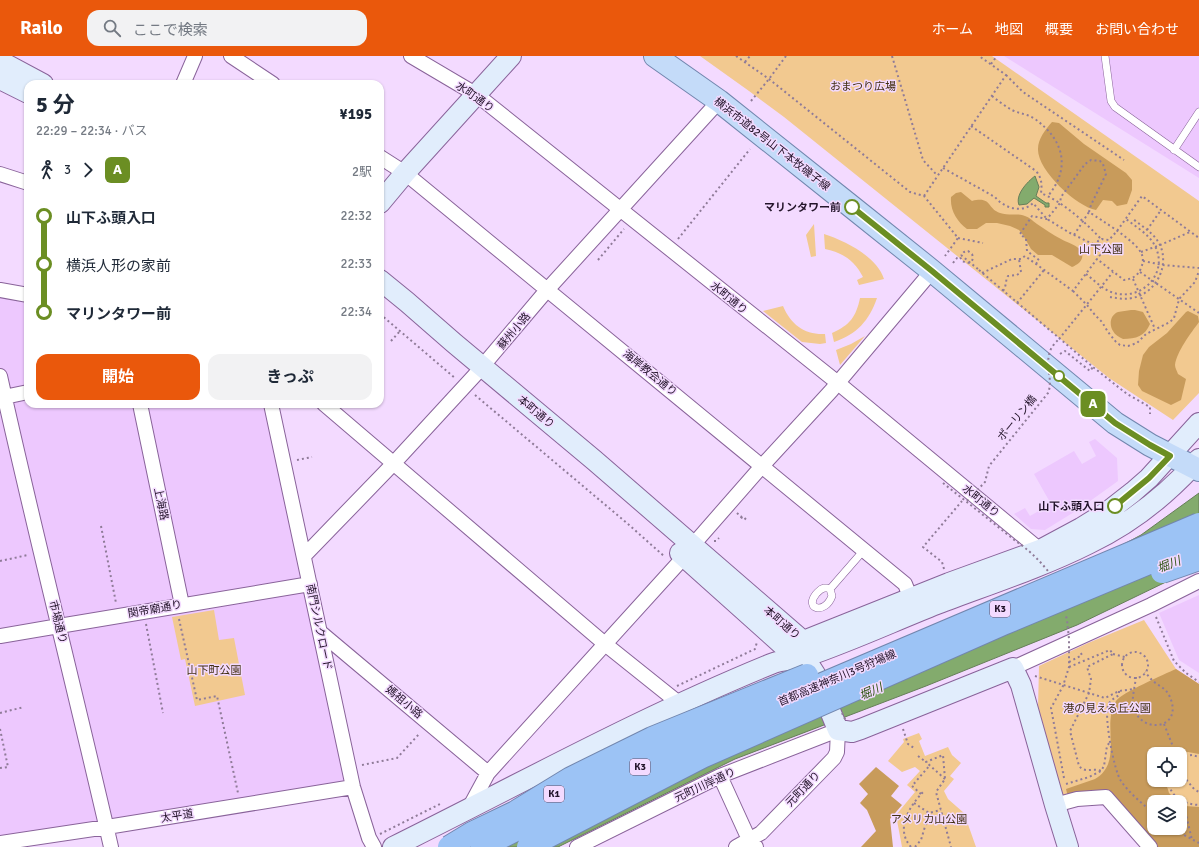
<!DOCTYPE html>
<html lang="ja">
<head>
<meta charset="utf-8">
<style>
	body { margin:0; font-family:Signika,"Noto Sans JP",sans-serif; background:#f2f2f3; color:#1f2937; height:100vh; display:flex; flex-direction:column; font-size:15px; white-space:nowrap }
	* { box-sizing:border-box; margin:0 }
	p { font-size:13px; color:#747a83 }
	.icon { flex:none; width:22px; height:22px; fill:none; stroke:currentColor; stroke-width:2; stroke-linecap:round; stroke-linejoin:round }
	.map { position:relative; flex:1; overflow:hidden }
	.drawer { position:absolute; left:24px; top:24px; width:360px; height:328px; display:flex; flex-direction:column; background:#fff; border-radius:12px; box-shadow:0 1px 3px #0004 }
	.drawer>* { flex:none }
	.badge { padding:0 8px; border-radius:6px; font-size:14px; line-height:26px }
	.buttons { position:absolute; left:1147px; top:691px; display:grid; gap:8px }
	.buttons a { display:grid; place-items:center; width:40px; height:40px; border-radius:8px; background:#fff; box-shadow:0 1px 3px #0004; font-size:20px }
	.map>.badge { position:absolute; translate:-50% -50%; box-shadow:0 0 0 2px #fff }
	.legs { display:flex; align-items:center; gap:6px; height:44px; padding:0 12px; font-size:13px }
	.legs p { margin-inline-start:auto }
	.overview { display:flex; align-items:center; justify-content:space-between; height:68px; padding:0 12px }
	h1 { font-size:22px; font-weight:700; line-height:30px }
	.button { display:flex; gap:8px; margin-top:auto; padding:8px 12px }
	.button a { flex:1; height:46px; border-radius:12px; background:#ea580c; color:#fff; font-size:16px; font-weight:700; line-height:46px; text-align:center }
	.button a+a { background:#f2f2f3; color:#1f2937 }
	ul { padding:0 12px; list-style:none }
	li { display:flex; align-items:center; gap:14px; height:48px; font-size:15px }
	li i { display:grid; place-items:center; width:6px; height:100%; margin:0 5px; background:currentColor }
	li i::after { content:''; width:10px; height:10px; margin:-5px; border:3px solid; border-radius:50%; background:#fff }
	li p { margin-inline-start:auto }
	li:first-child i { background:linear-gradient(#0000 50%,currentColor 0) }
	li:last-child i { background:linear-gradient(currentColor 50%,#0000 0) }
	header { display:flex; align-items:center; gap:24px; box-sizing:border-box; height:56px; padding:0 20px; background:#ea580c; color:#fff }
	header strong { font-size:19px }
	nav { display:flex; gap:22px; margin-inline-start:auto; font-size:14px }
	.search { width:280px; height:36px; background:#f2f2f3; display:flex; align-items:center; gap:10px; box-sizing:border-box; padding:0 14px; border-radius:12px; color:#747a83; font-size:15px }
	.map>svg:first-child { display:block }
	.built { fill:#edc8fe }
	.green { fill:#f2c990; fill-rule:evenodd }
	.forest { fill:#c89b5b }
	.water { fill:#83ab6d; stroke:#667e59 }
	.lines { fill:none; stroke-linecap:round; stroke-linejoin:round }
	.lane-casing { stroke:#89639a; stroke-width:8 }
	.street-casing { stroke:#89639a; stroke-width:16 }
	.secondary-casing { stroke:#89639a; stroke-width:22 }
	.primary-casing { stroke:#7286ae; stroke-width:24 }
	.path { stroke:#8f7b98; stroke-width:2; stroke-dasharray:2 3; stroke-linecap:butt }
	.lane { stroke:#fff; stroke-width:7 }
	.street { stroke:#fff; stroke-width:14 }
	.secondary { stroke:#e1edfc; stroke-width:20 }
	.primary { stroke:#c4dbf9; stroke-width:22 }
	.highway-bridge-casing { stroke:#7286ae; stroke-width:24; stroke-linecap:butt }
	.path-bridge { stroke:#8f7b98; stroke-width:2; stroke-dasharray:2 3; stroke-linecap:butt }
	.highway-bridge { stroke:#9cc3f5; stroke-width:22 }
	.line-1-casing { stroke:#fff; stroke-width:9 }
	.line-1 { stroke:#6b8e23; stroke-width:6 }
	.stop-1-dot { fill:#fff; stroke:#6b8e23; stroke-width:2 }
	.labels { text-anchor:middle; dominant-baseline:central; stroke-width:3; stroke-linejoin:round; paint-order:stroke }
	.shield { fill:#f3daff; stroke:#614f6a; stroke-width:1 }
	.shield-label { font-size:10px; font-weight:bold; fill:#23142a }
	.park-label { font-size:11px; fill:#422f12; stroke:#f3daff }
	.street-label { font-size:11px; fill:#23142a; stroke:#f3daff }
	.stop-label { font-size:11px; font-weight:bold; fill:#23142a; stroke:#f3daff; text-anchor:end }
	.water-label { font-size:12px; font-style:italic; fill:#2e5412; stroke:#f3daff }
</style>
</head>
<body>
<header>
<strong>Railo</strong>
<div class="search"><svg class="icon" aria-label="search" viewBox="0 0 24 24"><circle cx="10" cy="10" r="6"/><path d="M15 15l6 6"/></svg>ここで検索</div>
<nav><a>ホーム</a><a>地図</a><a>概要</a><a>お問い合わせ</a></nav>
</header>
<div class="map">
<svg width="1199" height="791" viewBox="0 0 1199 791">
	<rect width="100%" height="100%" fill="#f3daff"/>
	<path class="built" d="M1004 0H1199V122Z
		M0 241 28 248V348H267L347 729 0 782Z
		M1095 383 1117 402 1118 425 1079 453 1045 474 1031 473 1014 458 1025 452 1030 460 1051 448 1034 418 1074 395 1082 408 1096 400 1089 386Z
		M1199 539V617L1179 604 1159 557Z"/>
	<path class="green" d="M700 0H992L1199 145V337L1173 364 1109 322 784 61 749 35Z
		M814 168 816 200 811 201 806 179Z
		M824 178C846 185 877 201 884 223L859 229 857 224 863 221C855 205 842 196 825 193Z
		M860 242H877C869 265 857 278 834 286L832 277C850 269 856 261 860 242Z
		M783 250C791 269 805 279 825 278L826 287 820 288 802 286 763 255Z
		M865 280 840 309 836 294 851 288Z
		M214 554 219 584 234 582 245 639 195 650 185 603 181 604 172 561Z
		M1144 564 1176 613 1199 628V791H1155L1106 734 1063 742 1038 652 1039 610 1088 587ZM1154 698H1180V724H1154ZM1154 746H1180V772H1154Z
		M919 677 922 683 919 685 925 700 948 691 952 699 961 707 950 720 954 723 944 735 948 743 964 757 976 791H902L896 759 915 736 907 729 920 715 915 711 902 716 888 705 904 686 903 683Z"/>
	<path class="forest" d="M1052 66 1059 67 1084 88 1126 117 1132 124V134L1127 148 1117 150 1112 145 1103 144 1096 154C1077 151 1037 114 1038 93 1038 83 1045 74 1052 66Z
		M961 136 972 145C992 140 987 153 1000 157 1008 160 1017 157 1025 160 1029 161 1033 165 1037 168 1045 173 1053 179 1061 183 1066 186 1079 190 1081 195 1085 203 1079 208 1072 211L1052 199H1038L1031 193 1023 179 1019 174 1010 170 997 167H986L977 173H967C957 165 950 155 951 141L956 137Z
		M1131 254H1135L1143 256 1150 268C1145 280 1136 283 1123 283 1119 281 1115 279 1113 275 1109 269 1110 259 1118 256 1122 255 1127 255 1131 254Z
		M1188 255 1198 260 1199 266C1191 277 1177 295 1175 309 1175 312 1177 315 1178 318L1186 323 1181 344 1171 349 1142 335 1138 329 1139 315 1143 299 1149 291 1167 277 1186 256Z
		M1176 613 1199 628V698L1188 696 1180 698H1154V724H1165L1169 737 1178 746H1154V772H1180V748L1185 750 1199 751V791H1155L1106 734 1068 741 1066 733 1095 723C1124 706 1101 669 1116 645 1121 637 1165 618 1176 613Z
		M876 711 899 730 891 740 902 749 890 763 893 791H861L876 775 867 754 860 747 868 738 859 728Z"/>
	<path class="water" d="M1035 120 1039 131 1036 140 1046 147H1049V151H1045V149L1034 142 1027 148 1019 149C1015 139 1027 126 1035 120Z
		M1199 437V510L1077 569 926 630 735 703 558 791H442L1036 535 1141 479Z"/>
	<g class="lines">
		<defs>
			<path id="lane" d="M1105 0 1111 45 1115 51 1199 111
				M1174 94 1199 56
				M824 532H827L830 533 832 540C825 559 804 553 816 538 819 535 820 533 824 532Z
				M830 533 864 494"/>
			<path id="street" d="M231 0 273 28
				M411 0 477 39 838 327 1040 494
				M183 28 195 0
				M380 101 405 117 573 255 905 528 911 543
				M0 118 28 127
				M0 234 28 239
				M0 320C35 478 75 634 111 791
				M0 342 28 336
				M140 348 182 549
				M271 348 353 731 369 782 374 791
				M324 348 605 588 680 648
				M692 490 762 410 831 335 932 215
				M304 500 393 408 475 319 547 234 719 45
				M320 576 488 717
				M0 580 59 570 310 528
				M1013 612 1151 549 1199 525
				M720 720 746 777 756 791
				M1055 749 1077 743 1106 741 1150 791
				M468 754 488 717 684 501
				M0 787 107 771 353 731
				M577 791 720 720 838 674 837 696 834 702 761 777 736 791"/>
			<path id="secondary" d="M0 5 43 28
				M0 23 28 37
				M380 147 405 117 511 0
				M380 224 407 246 454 287 594 404 803 585 804 601 815 618 838 674 852 676 861 673 1013 612 1021 629 1055 749 1068 791
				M680 497 786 592 804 601
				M791 590 949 527 1040 494 1081 472 1110 454 1133 436 1149 422 1199 367
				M393 791C518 729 641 661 771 608 783 603 795 604 807 600 851 585 894 565 937 548 987 529 1040 512 1088 488 1130 468 1168 438 1199 403"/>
			<path id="primary" d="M655 0 719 45 852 151 932 215 1115 367 1150 389 1199 414"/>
		</defs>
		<use href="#lane" class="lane-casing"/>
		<use href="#street" class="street-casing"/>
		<use href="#secondary" class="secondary-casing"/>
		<use href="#primary" class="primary-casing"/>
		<path class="path" d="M736 0 769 23 910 136 924 140 958 182 945 200
			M892 0 923 104 935 117 938 119
			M745 6 750 0
			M991 8 997 0
			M1006 19 1023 36 1124 104
			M992 40C998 45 1005 50 1012 54 1020 58 1028 58 1035 63 1064 84 1071 112 1048 140
			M751 45 769 23 786 0
			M971 70 1036 115C1042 122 1042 129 1041 137 1064 147 1084 165 1101 183
			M943 112 995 141C1004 152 1022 158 1033 147L1047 163 1070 177 1097 190
			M924 140 1006 19 979 0
			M1147 174 1161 154
			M1074 179 1089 156
			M958 182 983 187
			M678 183 750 93
			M1141 196 1160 189 1190 176
			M598 204 624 173
			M1143 205 1163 209 1199 212
			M953 207 957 202 960 201 962 205 967 207C972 207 974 203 972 198L968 195 964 196 961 199
			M1036 208 1039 204 1027 195 1026 183 1020 178 1032 160 1047 163 1060 147 1061 141 1085 108 1091 104 1100 105 1103 108 1106 118 1091 149 1089 156C1101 164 1136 185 1141 197 1144 202 1143 207 1141 212 1138 220 1132 223 1124 224L1097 203
			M979 214 1093 311 1127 338 1150 351V358
			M1140 216 1199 257
			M982 217 1012 203H1021L1025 200 1073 235 1100 199 1097 190 1098 185 1102 183 1109 184 1117 175 1142 140 1199 182
			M1086 218C1094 224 1103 234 1114 237 1142 245 1169 217 1155 190 1149 178 1136 171 1126 163
			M1133 223 1155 273
			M1003 235C1007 229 1005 225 1008 220L1017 219 1021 216 1019 203
			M1073 235 1087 249 1095 259 1102 266 1108 276 1116 286 1120 289 1128 290 1137 287 1146 278 1170 266 1174 262 1178 247 1180 242 1195 226 1199 215
			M1110 241C1117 242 1124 244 1132 242 1155 238 1170 211 1160 189 1154 177 1143 171 1133 163
			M1017 247 1044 214
			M380 258 455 322
			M1059 283 1113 216
			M391 285 400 275
			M1060 298 1065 295 1090 315 1093 311
			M475 339 628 468 665 501
			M297 404 312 401
			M737 457 741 461 743 459
			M741 461 744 464 746 462
			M101 470 116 547
			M714 485H716L719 482
			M0 505 28 499
			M944 513 942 506 923 491 962 445
			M1156 561 1174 605 1186 617 1199 626
			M179 563 197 644 217 640 238 737
			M146 568 163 657
			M1122 609a13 13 0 1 1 26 0a13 13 0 1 1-26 0Z
			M1113 598 1125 601
			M1069 606 1082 599 1080 596
			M1069 611 1110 594 1113 598 1087 611 1091 623 1089 637 1070 675 1079 710C1086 718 1093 711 1101 715
			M1035 620 1105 642 1119 635 1134 633
			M1136 621C1135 630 1132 640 1133 649 1139 680 1186 674 1169 639 1165 631 1156 629 1151 623 1149 621 1147 618 1145 616
			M677 630 755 593 757 586
			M1119 635V639C1115 642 1110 644 1108 650 1104 661 1114 715 1121 725 1129 737 1144 749 1154 758
			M0 657 24 651
			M1164 668 1176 698
			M0 673 8 711 0 712
			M903 673 908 688 914 692
			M918 700 926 706
			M1180 700 1192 699 1199 701
			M362 709 397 702 420 677
			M1180 716 1194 733 1199 736
			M945 723 926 706 943 699 945 723 936 736 951 791
			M1168 724C1170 741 1183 748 1199 749
			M1066 728 1089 721 1101 715 1104 710 1107 690 1110 686
			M921 738 912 730 930 709
			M1183 746 1192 784
			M914 747 929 757 941 754
			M1171 772 1199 787
			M380 778 442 747
			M911 791C895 773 909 751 923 736
			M915 791 921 784 929 757"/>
		<use href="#lane" class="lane"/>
		<use href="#street" class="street"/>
		<use href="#secondary" class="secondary"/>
		<use href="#primary" class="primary"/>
		<defs>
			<path id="highway-bridge" d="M1162 516 1199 503
				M517 755 571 722 652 682 807 619
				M449 791 472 777 530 749
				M482 791 640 711 801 637 1199 468
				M528 791 702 701 1003 568 1199 486"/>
		</defs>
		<use href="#highway-bridge" class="highway-bridge-casing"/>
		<path class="path-bridge" d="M961 199 979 214
			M943 427 1017 486C1029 494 1039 504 1048 515
			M967 445 985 426 989 410 1048 337C1053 325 1046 311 1049 299 1050 292 1055 287 1059 283
			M842 657 846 665
			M1064 722 1051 652 1063 630 1069 611V583L1067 564 1066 560"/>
		<use href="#highway-bridge" class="highway-bridge"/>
	</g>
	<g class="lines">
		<defs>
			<path id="line-1" d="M852 151 932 215 1115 367 1150 389 1170 400 1149 422 1115 450"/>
		</defs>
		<use href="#line-1" class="line-1-casing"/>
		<use href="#line-1" class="line-1"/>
	</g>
	<g class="stop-1-dot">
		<circle cx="852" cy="151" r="7"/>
		<circle cx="1059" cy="320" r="5"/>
		<circle cx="1115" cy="450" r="7"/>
	</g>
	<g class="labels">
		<g class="shield">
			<rect x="990" y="545" width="20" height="16" rx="3"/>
			<rect x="630" y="703" width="20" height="16" rx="3"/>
			<rect x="544" y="730" width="20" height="16" rx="3"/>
		</g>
		<g class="shield-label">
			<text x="1000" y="553">K3</text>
			<text x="640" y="711">K3</text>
			<text x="554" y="738">K1</text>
		</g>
		<g class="park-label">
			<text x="863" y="30">おまつり広場</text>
			<text x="1101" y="193">山下公園</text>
			<text x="214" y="614">山下町公園</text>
			<text x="1107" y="652">港の見える丘公園</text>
			<text x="929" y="763">アメリカ山公園</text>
		</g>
		<g class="street-label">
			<text transform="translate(475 41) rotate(35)">水町通り</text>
			<text transform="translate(772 88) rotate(38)">横浜市道82号山下本牧磯子線</text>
			<text transform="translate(729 242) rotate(39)">水町通り</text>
			<text transform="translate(514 275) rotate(-50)">蘇州小路</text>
			<text transform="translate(650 317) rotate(39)">海岸教会通り</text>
			<text transform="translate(536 356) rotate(40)">本町通り</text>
			<text transform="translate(1017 362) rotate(-51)">ポーリン橋</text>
			<text transform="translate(981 445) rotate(39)">水町通り</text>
			<text transform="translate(161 448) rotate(78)">上海路</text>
			<text transform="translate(155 553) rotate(-10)">関帝廟通り</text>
			<text transform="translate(58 566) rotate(76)">市場通り</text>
			<text transform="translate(782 567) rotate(41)">本町通り</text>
			<text transform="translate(319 571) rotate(78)">南門シルクロード</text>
			<text transform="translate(837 622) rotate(-23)">首都高速神奈川3号狩場線</text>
			<text transform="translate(404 646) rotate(40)">媽祖小路</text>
			<text transform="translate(705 729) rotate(-25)">元町川岸通り</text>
			<text transform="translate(803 733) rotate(-46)">元町通り</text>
			<text transform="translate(177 760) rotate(-9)">太平道</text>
		</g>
		<g class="stop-label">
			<text x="841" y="151">マリンタワー前</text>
			<text x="1104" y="450">山下ふ頭入口</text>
		</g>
		<g class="water-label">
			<text transform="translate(1169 509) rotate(-21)">堀川</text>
			<text transform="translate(871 636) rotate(-24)">堀川</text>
		</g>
	</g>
</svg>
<div class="buttons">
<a><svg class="icon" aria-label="locate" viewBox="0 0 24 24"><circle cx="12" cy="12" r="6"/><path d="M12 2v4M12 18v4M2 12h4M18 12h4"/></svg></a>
<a><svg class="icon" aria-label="layers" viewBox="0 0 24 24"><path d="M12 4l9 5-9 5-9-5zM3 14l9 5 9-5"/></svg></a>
</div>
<b class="badge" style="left:1093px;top:348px;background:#6b8e23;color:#fff">A</b>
<section class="drawer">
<div class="overview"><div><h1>5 分</h1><p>22:29 – 22:34 · バス</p></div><b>¥195</b></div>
<div class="legs"><svg class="icon" aria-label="walk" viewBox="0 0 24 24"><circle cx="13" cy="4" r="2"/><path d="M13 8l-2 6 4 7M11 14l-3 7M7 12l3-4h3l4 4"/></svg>3<svg class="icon" aria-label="forward" viewBox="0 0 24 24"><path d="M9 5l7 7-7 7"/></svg><b class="badge" style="background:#6b8e23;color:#fff">A</b><p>2駅</p></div>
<ul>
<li><i style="color:#6b8e23"></i><b>山下ふ頭入口</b><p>22:32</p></li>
<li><i style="color:#6b8e23"></i><span>横浜人形の家前</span><p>22:33</p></li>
<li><i style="color:#6b8e23"></i><b>マリンタワー前</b><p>22:34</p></li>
</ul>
<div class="button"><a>開始</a><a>きっぷ</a></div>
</section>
</div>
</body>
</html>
